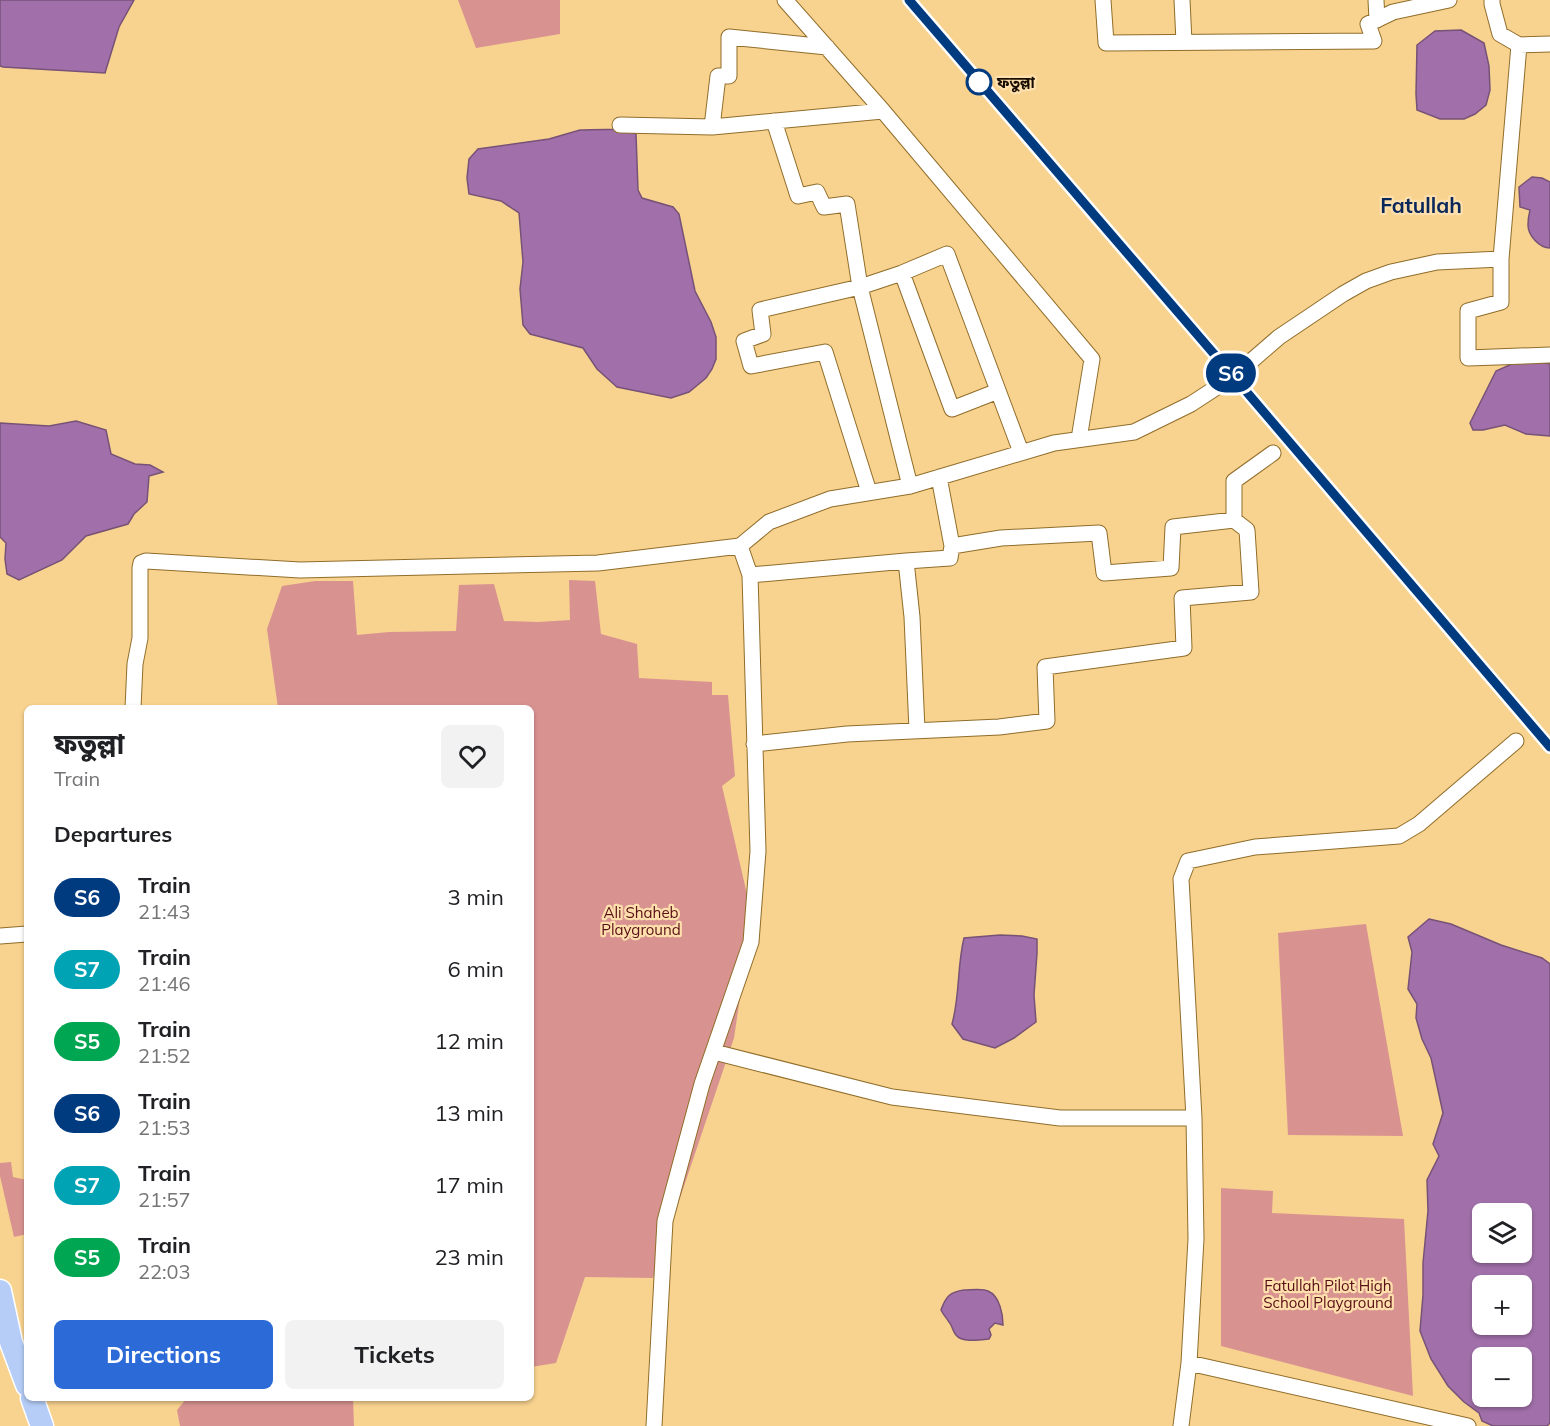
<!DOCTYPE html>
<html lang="en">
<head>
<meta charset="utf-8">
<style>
	body { margin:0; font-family:Mulish,"Noto Sans Bengali",sans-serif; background:#f2f2f2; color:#202124; height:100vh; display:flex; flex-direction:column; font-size:22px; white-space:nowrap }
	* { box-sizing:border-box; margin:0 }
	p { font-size:20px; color:#757577 }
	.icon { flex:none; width:33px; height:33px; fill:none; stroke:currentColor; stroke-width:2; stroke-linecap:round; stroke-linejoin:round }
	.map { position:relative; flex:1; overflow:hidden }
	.panel { position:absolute; left:24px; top:705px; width:510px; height:696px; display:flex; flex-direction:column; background:#fff; border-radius:9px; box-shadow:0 2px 4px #0004 }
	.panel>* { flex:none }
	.badge { padding:0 12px; border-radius:20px; font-size:21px; line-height:39px }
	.buttons { position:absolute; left:1472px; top:1203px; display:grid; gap:12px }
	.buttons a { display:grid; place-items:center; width:60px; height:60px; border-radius:9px; background:#fff; box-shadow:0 2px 4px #0004; font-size:30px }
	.map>.badge { position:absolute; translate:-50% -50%; box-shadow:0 0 0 3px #fff }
	h2 { padding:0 30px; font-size:22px; line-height:54px }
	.round { display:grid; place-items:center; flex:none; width:63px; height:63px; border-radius:9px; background:#f2f2f2 }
	.headline { display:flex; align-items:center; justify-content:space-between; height:102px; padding:0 30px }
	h1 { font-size:28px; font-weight:700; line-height:45px }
	.button { display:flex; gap:12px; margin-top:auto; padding:12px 30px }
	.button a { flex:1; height:69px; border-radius:9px; background:#2c6ad7; color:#fff; font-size:24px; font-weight:700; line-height:69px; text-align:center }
	.button a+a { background:#f2f2f2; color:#202124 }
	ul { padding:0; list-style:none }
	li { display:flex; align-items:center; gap:18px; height:72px; padding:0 30px }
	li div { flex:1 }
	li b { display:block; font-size:22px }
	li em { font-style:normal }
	li .badge { min-width:66px; font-weight:700; text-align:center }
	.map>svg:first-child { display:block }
	.green { fill:#d89391 }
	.water { fill:#a170aa; stroke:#775277; stroke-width:1.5; fill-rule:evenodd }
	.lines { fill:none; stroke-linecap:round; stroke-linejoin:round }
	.minor-casing { stroke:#906d2a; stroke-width:17 }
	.highway-casing { stroke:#fff; stroke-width:25 }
	.minor { stroke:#fff; stroke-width:15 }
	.highway { stroke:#b5cdf7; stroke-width:22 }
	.rail-casing { stroke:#7d6641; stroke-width:7 }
	.rail { stroke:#ffe0ac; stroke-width:4.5; stroke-dasharray:14; stroke-linecap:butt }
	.line-casing { stroke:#fff; stroke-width:14 }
	.line { stroke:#003b80; stroke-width:9 }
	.stop-dot { fill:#fff; stroke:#003b80; stroke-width:3 }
	.labels { text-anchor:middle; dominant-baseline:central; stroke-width:4.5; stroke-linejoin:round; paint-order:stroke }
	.stop-label { font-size:15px; font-weight:bold; fill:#160c00; stroke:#ffe0ac; text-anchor:start }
	.park-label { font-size:15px; fill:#590f17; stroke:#ffe0ac }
	.district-label { font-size:21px; font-weight:bold; fill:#09275b; stroke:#ffe0ac }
</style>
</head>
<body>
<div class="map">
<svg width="1550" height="1426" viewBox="0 0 1550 1426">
	<rect width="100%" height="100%" fill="#f8d28f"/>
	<path class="green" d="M458 0H560V34L476 48Z
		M569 580 595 581 601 634 637 644 639 678 712 682V695H728L735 776 722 786 752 916 734 1038 653 1278 585 1277 556 1363 531 1367V708H278L267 629 282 586 315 581H353L357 635 389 632 456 631 459 585 494 584 504 621 538 622 570 620Z
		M1366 924 1403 1136 1288 1135 1278 933Z
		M11 1162 13 1177 27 1180V1234L14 1237 0 1176V1163Z
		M1221 1188 1273 1191 1272 1213 1404 1219 1413 1396 1221 1346Z
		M187 1398H353L354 1426H180L177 1410Z"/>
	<path class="water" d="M0 0H134L119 27 105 73 3 67 0 66Z
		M1461 30 1484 43 1489 66 1490 90 1486 105 1475 114 1464 119H1440L1417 110 1416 94 1417 45 1435 31Z
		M580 130C595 130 623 127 636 134L638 190 642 198 673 207 679 214 695 291 711 322 716 337V359L712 369 706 378 689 392 671 398 617 387 597 369 583 348 530 334 523 325 520 289 523 262 519 213 501 201 469 194 467 178 469 159 478 149 549 139Z
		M1532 177 1542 178 1550 182V248C1539 248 1528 235 1528 225 1528 220 1529 214 1530 210L1520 207 1519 187Z
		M1541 362 1550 364V436L1526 434 1505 425 1483 430H1473L1470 423 1496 371 1514 363Z
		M76 421 106 430 111 454 135 464 150 465 163 472 149 476 147 502 134 514 128 524 86 536 62 560 19 580 7 574 5 559 6 543 0 537V423L49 426Z
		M1429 919 1451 924 1501 945 1542 958 1550 964V1423L1547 1426H1493L1482 1421 1479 1413 1464 1402 1448 1386 1431 1359 1420 1331 1423 1295V1263L1428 1211 1427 1180 1439 1156 1433 1144 1443 1113 1431 1058 1422 1039 1416 1018 1417 1004 1408 989 1412 952 1408 937ZM1482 1214H1521V1252H1482ZM1482 1286H1521V1324H1482ZM1482 1358H1521V1396H1482Z
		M1000 935 1022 936 1037 939V953L1034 995 1036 1022 1014 1038 995 1048 963 1039 952 1024C960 996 957 966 964 938Z
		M964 1290C971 1290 982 1288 988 1291 1000 1296 1003 1315 1003 1325L995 1323 989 1329 991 1335 989 1339C980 1340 962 1343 956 1335 953 1332 952 1325 949 1322 946 1317 944 1316 941 1310 946 1296 950 1292 964 1290Z"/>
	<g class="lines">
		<defs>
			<path id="minor" d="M785 0 883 111
				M1103 0 1106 43 1374 41 1368 24 1393 12 1449 0
				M1182 0 1184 42
				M1376 0 1377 20
				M1519 45 1550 44
				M774 121 798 196 817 192 824 207 847 204 860 287 910 486
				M620 125 712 127 883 111 1092 359 1079 439
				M712 127 718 76H729V37L827 47
				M1501 259V302L1468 311V358L1550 355
				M902 273 952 409 998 391
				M939 477 952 546
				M869 492 825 352 751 366 744 341 763 334 760 310 860 287 902 273 947 254 1021 452
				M906 561 950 558 952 546 1001 538 1099 533 1104 573 1171 568 1173 527 1234 520
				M750 575 906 561 912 617 917 730
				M133 708 135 664 140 638V568L141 563 146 561 300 570 598 563 740 546 769 522 830 499 910 486 1054 443 1134 432 1191 404 1234 376 1279 337 1343 294 1366 281 1391 272 1437 262 1501 259 1519 45 1500 34 1492 4V0
				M754 744 847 734 999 727 1047 721 1045 667 1184 648 1182 598 1251 592 1247 530 1234 520V481L1273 453
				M0 936 27 934
				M714 1052 892 1097 1060 1118H1194
				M1189 1363 1468 1426
				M654 1426 665 1221 702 1084 751 942 758 851 750 575 740 546
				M1181 1426 1189 1363 1196 1239 1194 1118 1181 879 1188 861 1255 847 1399 836 1419 824 1516 741"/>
			<path id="highway" d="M0 1291 11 1342 27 1385
				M32 1398 42 1426"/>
		</defs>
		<use href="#minor" class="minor-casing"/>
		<use href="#highway" class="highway-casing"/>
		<use href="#minor" class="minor"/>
		<use href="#highway" class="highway"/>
		<defs>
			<path id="rail" d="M909 0 1234 376 1550 747"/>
		</defs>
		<use href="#rail" class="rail-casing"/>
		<use href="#rail" class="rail"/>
	</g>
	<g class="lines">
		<defs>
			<path id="line" d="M909 0 1233 376 1550 747"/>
		</defs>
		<use href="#line" class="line-casing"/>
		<use href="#line" class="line"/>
	</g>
	<circle class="stop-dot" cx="979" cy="82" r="12"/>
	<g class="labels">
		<g class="stop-label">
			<text x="997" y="82">ফতুল্লা</text>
		</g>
		<g class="park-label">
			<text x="641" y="912">Ali Shaheb<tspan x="641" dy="17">Playground</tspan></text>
			<text x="1328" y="1285">Fatullah Pilot High<tspan x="1328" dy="17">School Playground</tspan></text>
		</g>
		<g class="district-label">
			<text x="1421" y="205">Fatullah</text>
		</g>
	</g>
</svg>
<div class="buttons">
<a><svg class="icon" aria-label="layers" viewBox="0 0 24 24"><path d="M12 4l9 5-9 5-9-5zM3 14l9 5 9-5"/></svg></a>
<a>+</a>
<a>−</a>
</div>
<b class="badge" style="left:1231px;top:373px;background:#003b80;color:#fff">S6</b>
<section class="panel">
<div class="headline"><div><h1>ফতুল্লা</h1><p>Train</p></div><a class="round"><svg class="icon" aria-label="heart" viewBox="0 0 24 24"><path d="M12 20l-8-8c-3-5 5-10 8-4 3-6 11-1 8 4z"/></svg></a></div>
<h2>Departures</h2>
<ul>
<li><span class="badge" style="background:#003b80;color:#fff">S6</span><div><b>Train</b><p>21:43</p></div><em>3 min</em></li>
<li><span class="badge" style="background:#00a3b4;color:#fff">S7</span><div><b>Train</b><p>21:46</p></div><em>6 min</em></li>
<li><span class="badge" style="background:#00a651;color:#fff">S5</span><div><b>Train</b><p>21:52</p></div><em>12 min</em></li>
<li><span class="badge" style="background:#003b80;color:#fff">S6</span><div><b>Train</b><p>21:53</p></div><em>13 min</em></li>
<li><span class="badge" style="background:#00a3b4;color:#fff">S7</span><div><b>Train</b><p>21:57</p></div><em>17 min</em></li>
<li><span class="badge" style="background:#00a651;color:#fff">S5</span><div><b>Train</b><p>22:03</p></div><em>23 min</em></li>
</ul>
<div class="button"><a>Directions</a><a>Tickets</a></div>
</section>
</div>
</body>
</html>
